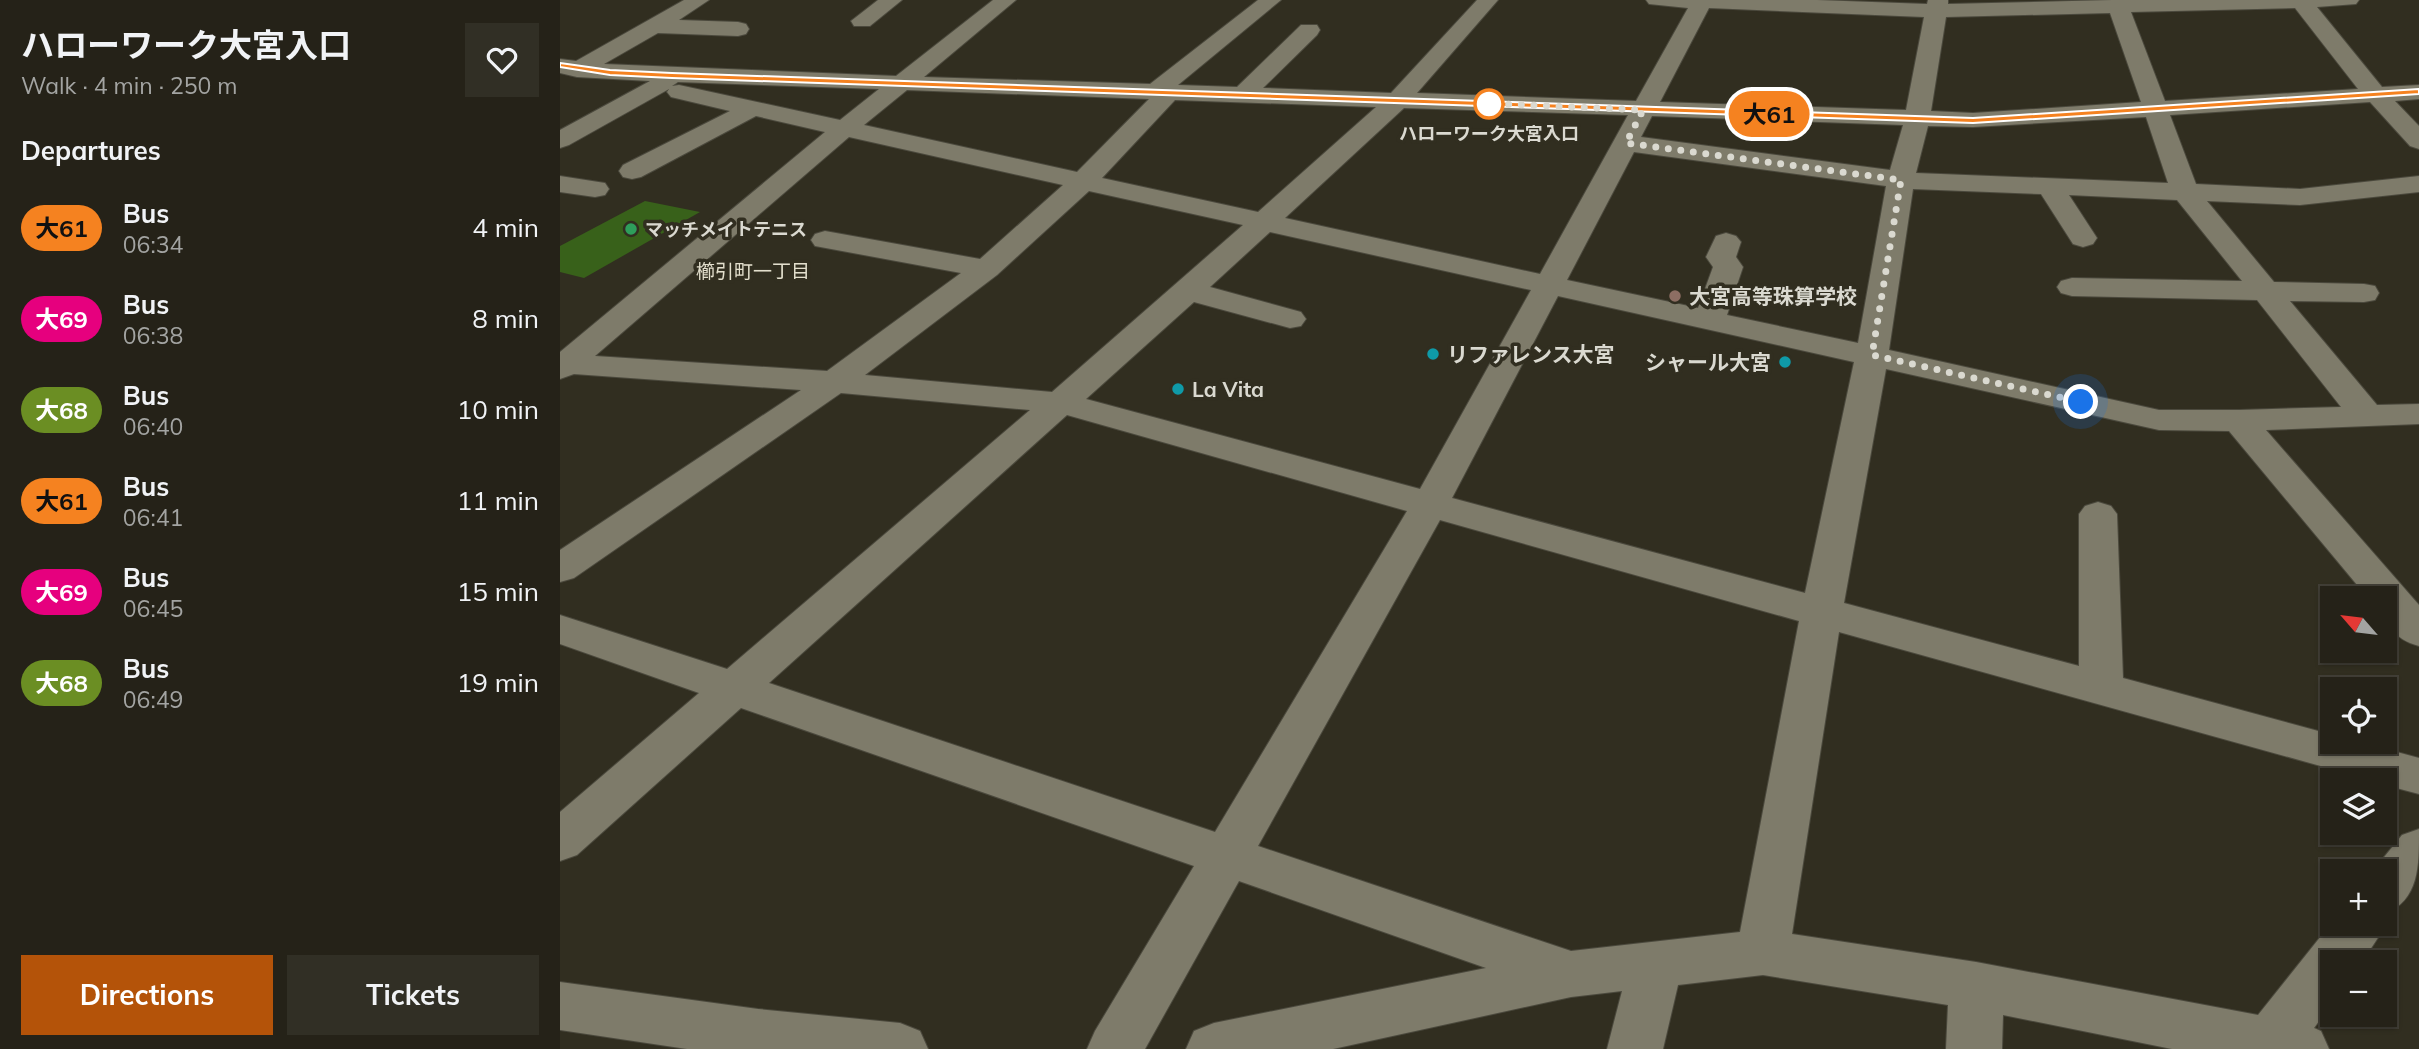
<!DOCTYPE html>
<html lang="en">
<head>
<meta charset="utf-8">
<style>
	body { margin:0; font-family:Mulish,"Noto Sans JP",sans-serif; background:#312f25; color:#f1f3f6; height:100vh; display:flex; flex-direction:column; font-size:26px; white-space:nowrap }
	* { box-sizing:border-box; margin:0 }
	p { font-size:23px; color:#a3a4a2 }
	.icon { flex:none; width:38px; height:38px; fill:none; stroke:currentColor; stroke-width:2; stroke-linecap:round; stroke-linejoin:round }
	.map { position:relative; flex:1; overflow:hidden }
	.drawer { display:flex; flex-direction:column; background:#252218; width:560px }
	.drawer>* { flex:none }
	.badge { padding:0 14px; border-radius:23px; font-size:24px; line-height:46px }
	.needle { width:46px; rotate:298deg }
	.tools { position:absolute; left:1760px; top:586px; display:grid; gap:14px }
	.tools a { display:grid; place-items:center; width:77px; height:77px; border-radius:0px; background:#252218; box-shadow:0 2px 5px #0004,0 0 0 2px #423f37; font-size:35px }
	.you { position:absolute; width:35px; height:35px; margin:-18px; border:5px solid #fff; border-radius:50%; background:#1a73e8; box-shadow:0 0 0 10px #1a73e833 }
	.map>.badge { position:absolute; translate:-50% -50%; box-shadow:0 0 0 4px #fff }
	h2 { padding:0 21px; font-size:26px; line-height:63px }
	.round { display:grid; place-items:center; flex:none; width:74px; height:74px; border-radius:0px; background:#312f25 }
	.overview { display:flex; align-items:center; justify-content:space-between; height:119px; padding:0 21px }
	h1 { font-size:33px; font-weight:700; line-height:52px }
	.button { display:flex; gap:14px; margin-top:auto; padding:14px 21px }
	.button a { flex:1; height:80px; border-radius:0px; background:#b45309; color:#fff; font-size:28px; font-weight:700; line-height:80px; text-align:center }
	.button a+a { background:#312f25; color:#f1f3f6 }
	ul { padding:0; list-style:none }
	li { display:flex; align-items:center; gap:21px; height:91px; padding:0 21px }
	li div { flex:1 }
	li b { display:block; font-size:26px }
	li em { font-style:normal }
	li .badge { min-width:77px; font-weight:700; text-align:center }
	main { display:flex; flex:1; min-height:0 }
	.map>svg:first-child { display:block }
	.green { fill:#38611a }
	.lines { fill:none; stroke-linecap:round; stroke-linejoin:round }
	.minor-casing { stroke:#4b493d; stroke-width:2 }
	.minor { fill:#7e7b6a; fill-rule:evenodd }
	.line { fill:#f58220; stroke:#fff; stroke-width:2 }
	.walk { stroke:#dad9d0; stroke-width:7; stroke-dasharray:0 12.6 }
	.stop-dot { fill:#fff; stroke:#f58220; stroke-width:3.5 }
	.leisure-dot { fill:#2e9e5b; stroke:#312e20; stroke-width:2.5 }
	.education-dot { fill:#8d6e63; stroke:#312e20; stroke-width:2.5 }
	.culture-dot { fill:#0f9aa8; stroke:#312e20; stroke-width:2.5 }
	.labels { text-anchor:middle; dominant-baseline:central; stroke-width:7; stroke-linejoin:round; paint-order:stroke }
	.far-stop-label { font-size:18px; font-weight:bold; fill:#dad9d0; stroke:#312e20 }
	.far-poi-label { font-size:18px; font-weight:bold; fill:#dad9d0; stroke:#312e20; text-anchor:start }
	.far-neighbourhood-label { font-size:19px; fill:#e3dfcd; stroke:#312e20 }
	.poi-label { font-size:21px; font-weight:bold; fill:#dad9d0; stroke:#312e20; text-anchor:start }
</style>
</head>
<body>
<main>
<section class="drawer">
<div class="overview"><div><h1>ハローワーク大宮入口</h1><p>Walk · 4 min · 250 m</p></div><a class="round"><svg class="icon" aria-label="heart" viewBox="0 0 24 24"><path d="M12 20l-8-8c-3-5 5-10 8-4 3-6 11-1 8 4z"/></svg></a></div>
<h2>Departures</h2>
<ul>
<li><span class="badge" style="background:#f58220;color:#111">大61</span><div><b>Bus</b><p>06:34</p></div><em>4 min</em></li>
<li><span class="badge" style="background:#e6007e;color:#fff">大69</span><div><b>Bus</b><p>06:38</p></div><em>8 min</em></li>
<li><span class="badge" style="background:#6b8e23;color:#fff">大68</span><div><b>Bus</b><p>06:40</p></div><em>10 min</em></li>
<li><span class="badge" style="background:#f58220;color:#111">大61</span><div><b>Bus</b><p>06:41</p></div><em>11 min</em></li>
<li><span class="badge" style="background:#e6007e;color:#fff">大69</span><div><b>Bus</b><p>06:45</p></div><em>15 min</em></li>
<li><span class="badge" style="background:#6b8e23;color:#fff">大68</span><div><b>Bus</b><p>06:49</p></div><em>19 min</em></li>
</ul>
<div class="button"><a>Directions</a><a>Tickets</a></div>
</section>
<div class="map">
<svg width="1859" height="1049" viewBox="0 0 1859 1049">
	<rect width="100%" height="100%" fill="#312e20"/>
	<path class="green" d="M85 201 140 212 24 278 0 272V246Z"/>
	<g class="lines">
		<defs>
			<path id="minor" d="M124 0H149L119 20 178 22 186 24 189 29 186 34 178 36 98 33 44 64 336 76 433 0H456L364 77 590 84 698 0H721L618 85 677 87 741 25H757L760 30 757 35 703 88 831 93 917 0H938L857 93 1076 101 1128 8 1089 4 1086 0H1257L1367 4 1368 0H1388V4L1552 0H1799L1796 4 1757 7 1822 87 1859 85V99L1835 101 1859 126V149L1850 146 1810 102 1610 115 1636 184 1740 189 1859 176V192L1740 205 1647 201 1714 282 1804 284 1815 286 1819 293 1815 300 1804 302 1730 301 1817 405 1859 404V424L1706 430 1859 605V646C1833 639 1825 624 1825 598H1808L1669 431 1599 430 1326 369 1284 603 1519 666V514L1525 506 1538 502 1551 506 1557 514 1563 678 1773 735V742H1800L1859 758V794L1825 785V780H1811L1279 632 1232 934 1416 962 1698 1015 1773 921V924H1825V920L1827 924 1802 962H1773V1002L1754 1028 1761 1031 1769 1049H1612L1443 1015 1442 1049H1386L1388 1005 1203 975 1118 985 1103 1049H1047L1062 991 1011 997 773 1049H626L634 1031 654 1023 926 968 679 881 585 1049H527L535 1031 634 866 181 708 17 855 0 861V812L139 693 0 644V615L167 669 470 410 281 393 14 578 0 582V550L241 390 14 374 0 379V352L265 132 196 116 81 177 72 179 63 177 59 171 63 165 170 111 111 97 107 92 109 89 9 145 0 148V130L90 81 17 77 0 73V59L16 61ZM1149 8 1364 17 1346 110 1100 102ZM1735 8 1798 89 1605 101 1571 12ZM1550 13 1581 102 1413 113 1371 111 1386 17ZM118 82 319 89 280 120 119 85 112 86ZM347 90 589 99 517 172 304 125ZM615 100 816 107 698 212 542 178ZM844 108 1068 115 980 274 725 218ZM1092 116 1343 125 1330 170 1081 137ZM1586 117 1608 183 1356 173 1368 126 1413 127ZM289 137 503 185 420 259 265 231 255 234 251 240 255 246 401 273 267 371 35 356ZM1074 152 1326 186 1298 343 1167 315 1183 267 1176 257 1181 242 1176 236 1166 233 1156 236 1146 257 1153 267 1138 308 1007 280ZM1353 189 1481 194 1513 244 1523 247 1533 244 1537 238 1509 195 1617 200 1682 281 1512 278 1501 281 1497 287 1501 293 1512 296 1697 300 1781 407 1679 410H1599L1329 350ZM529 191 683 225 492 392 305 375 437 275ZM710 232 971 290 860 489 526 399 634 302 730 328 741 326 746 319 741 312 650 287ZM998 296 1294 362 1245 593 892 498ZM507 415 847 511 655 832 209 683ZM880 520 1239 621 1180 932 1011 951 698 846Z
				M318 0H342L310 26H294L291 21Z
				M0 176 45 183 49 189 45 195 35 197 0 192Z
				M1859 829C1859 868 1859 899 1825 914V872H1812L1842 835Z
				M0 982 198 1009 340 1023 360 1031 368 1049H127L0 1030Z"/>
		</defs>
		<use href="#minor" class="minor-casing"/>
		<use href="#minor" class="minor"/>
	</g>
	<path class="line" d="M0 63 50 70 112 73 1413 118 1859 89V94L1413 123 112 78 50 75 0 67Z"/>
	<g class="lines">
		<path class="walk" d="M929 104 920 103 1083 110 1066 143 1341 180 1312 355 1521 402"/>
	</g>
	<circle class="stop-dot" cx="929" cy="104" r="14"/>
	<circle class="leisure-dot" cx="71" cy="229" r="7"/>
	<circle class="education-dot" cx="1115" cy="296" r="7"/>
	<g class="culture-dot">
		<circle cx="873" cy="354" r="7"/>
		<circle cx="1225" cy="362" r="7"/>
		<circle cx="618" cy="389" r="7"/>
	</g>
	<g class="labels">
		<g class="far-stop-label">
			<text x="929" y="133">ハローワーク大宮入口</text>
		</g>
		<g class="far-poi-label">
			<text x="85" y="229">マッチメイトテニス</text>
		</g>
		<g class="far-neighbourhood-label">
			<text x="193" y="271">櫛引町一丁目</text>
		</g>
		<g class="poi-label">
			<text x="1129" y="296">大宮高等珠算学校</text>
			<text x="887" y="354">リファレンス大宮</text>
			<text x="1211" y="362" text-anchor="end">シャール大宮</text>
			<text x="632" y="389">La Vita</text>
		</g>
	</g>
</svg>
<div class="tools">
<a><svg class="needle" viewBox="-14 -14 28 28"><path d="M0-13l5 13h-10z" fill="#e53935"/><path d="M0 13l5-13h-10z" fill="#a3a4a2"/></svg></a>
<a><svg class="icon" aria-label="locate" viewBox="0 0 24 24"><circle cx="12" cy="12" r="6"/><path d="M12 2v4M12 18v4M2 12h4M18 12h4"/></svg></a>
<a><svg class="icon" aria-label="layers" viewBox="0 0 24 24"><path d="M12 4l9 5-9 5-9-5zM3 14l9 5 9-5"/></svg></a>
<a>+</a>
<a>−</a>
</div>
<div class="you" style="left:1521px;top:402px"></div>
<b class="badge" style="left:1209px;top:114px;background:#f58220;color:#111">大61</b>
</div>
</main>
</body>
</html>
